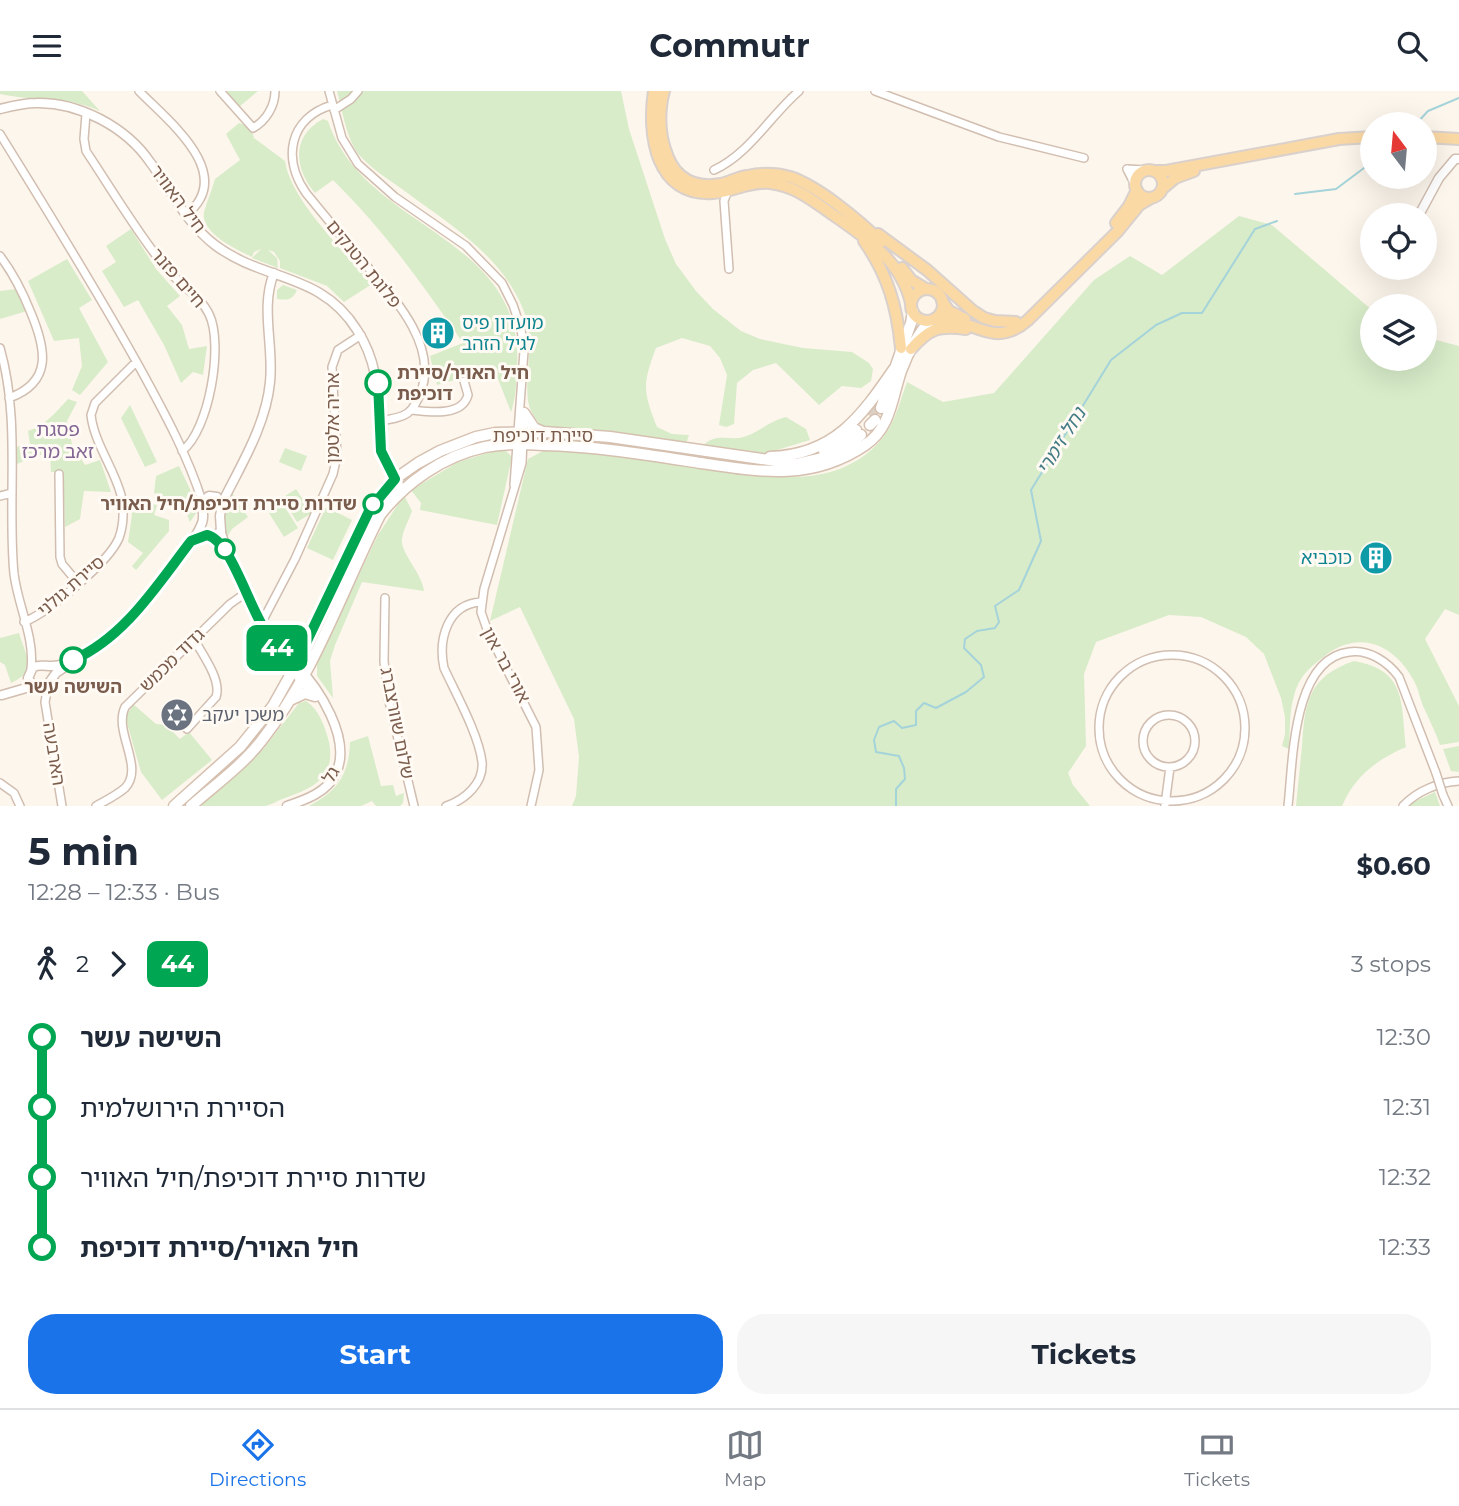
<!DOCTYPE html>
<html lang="en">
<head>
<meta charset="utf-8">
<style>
	body { margin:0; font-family:Montserrat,"Noto Sans Hebrew",sans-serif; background:#f6f6f7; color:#1f2937; height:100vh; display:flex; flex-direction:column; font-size:26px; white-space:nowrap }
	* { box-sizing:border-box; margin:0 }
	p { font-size:23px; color:#747a83 }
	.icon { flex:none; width:38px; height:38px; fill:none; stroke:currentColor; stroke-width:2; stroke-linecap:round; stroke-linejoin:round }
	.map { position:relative; height:715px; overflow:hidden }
	.details { display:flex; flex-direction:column; background:#fff; flex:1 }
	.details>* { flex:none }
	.badge { padding:0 14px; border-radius:10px; font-size:24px; line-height:46px }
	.needle { width:46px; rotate:344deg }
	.controls { position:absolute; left:1360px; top:21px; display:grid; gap:14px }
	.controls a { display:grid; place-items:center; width:77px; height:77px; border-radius:50%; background:#fff; box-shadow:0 7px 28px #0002; font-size:35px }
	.map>.badge { position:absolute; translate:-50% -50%; box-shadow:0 0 0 4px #fff }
	.legs { display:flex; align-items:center; gap:10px; height:77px; padding:0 28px; font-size:23px }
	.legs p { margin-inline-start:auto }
	.overview { display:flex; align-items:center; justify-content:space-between; height:119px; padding:0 28px }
	h1 { font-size:38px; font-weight:700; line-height:52px }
	.cta { display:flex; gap:14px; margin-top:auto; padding:14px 28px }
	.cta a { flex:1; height:80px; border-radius:28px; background:#1a73e8; color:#fff; font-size:28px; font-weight:700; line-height:80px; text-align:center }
	.cta a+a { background:#f6f6f7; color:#1f2937 }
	ul { padding:0 28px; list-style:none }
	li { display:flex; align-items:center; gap:24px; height:70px; font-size:26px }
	li i { display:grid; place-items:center; width:10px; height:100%; margin:0 9px; background:currentColor }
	li i::after { content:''; width:18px; height:18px; margin:-9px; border:5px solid; border-radius:50%; background:#fff }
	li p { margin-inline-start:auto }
	li:first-child i { background:linear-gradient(#0000 50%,currentColor 0) }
	li:last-child i { background:linear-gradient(currentColor 50%,#0000 0) }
	header { display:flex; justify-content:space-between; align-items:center; height:91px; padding:0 28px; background:#fff; font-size:32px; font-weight:700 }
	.tabs { display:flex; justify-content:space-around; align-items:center; height:98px; border-top:2px solid #e0e1e3; background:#fff; font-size:19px; color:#747a83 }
	.tabs a { display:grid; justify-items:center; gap:4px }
	.tabs .selected { color:#1a73e8 }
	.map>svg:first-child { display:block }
	.green { fill:#d8ecc9 }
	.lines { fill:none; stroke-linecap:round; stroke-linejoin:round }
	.stream { stroke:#a5d3da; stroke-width:2 }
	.secondary-tunnel { stroke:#dcd0c4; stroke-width:10; stroke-dasharray:10 5; stroke-linecap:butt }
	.minor-casing { stroke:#d1beb0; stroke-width:10 }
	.tertiary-casing { stroke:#d1beb0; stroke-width:11 }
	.secondary-casing { stroke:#d6c0b0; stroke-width:13 }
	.primary-casing { stroke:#dad1cd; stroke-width:14 }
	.minor { stroke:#fff; stroke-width:7 }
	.tertiary { stroke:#fff; stroke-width:8 }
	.secondary { stroke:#fff; stroke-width:10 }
	.primary { stroke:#fbd9a5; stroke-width:10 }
	.minor-bridge-casing { stroke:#d1beb0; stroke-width:10; stroke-linecap:butt }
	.minor-bridge { stroke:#fff; stroke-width:7 }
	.line-1-casing { stroke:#fff; stroke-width:16 }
	.line-1 { stroke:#00a651; stroke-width:10 }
	.stop-1-dot { fill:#fff; stroke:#00a651; stroke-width:3.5 }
	.labels { text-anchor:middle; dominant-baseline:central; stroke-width:6; stroke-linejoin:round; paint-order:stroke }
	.street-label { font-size:18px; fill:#7a5c4d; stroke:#fffaf3 }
	.culture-label { font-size:18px; fill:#0d838f; stroke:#fffaf3; text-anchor:start }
	.stop-label { font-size:18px; font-weight:bold; fill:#7a5c4d; stroke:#fffaf3; text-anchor:start }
	.worship-label { font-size:18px; fill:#5b616d; stroke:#fffaf3; text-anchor:start }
	.neighbourhood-label { font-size:19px; fill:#846695; stroke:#fffaf3 }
	.water-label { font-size:19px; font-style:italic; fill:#437c86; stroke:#fffaf3 }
</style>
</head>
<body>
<header><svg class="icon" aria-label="menu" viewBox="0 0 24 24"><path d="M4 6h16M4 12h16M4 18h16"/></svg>Commutr<svg class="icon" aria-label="search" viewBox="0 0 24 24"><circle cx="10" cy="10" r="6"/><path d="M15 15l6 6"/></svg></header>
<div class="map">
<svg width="1459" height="715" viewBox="0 0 1459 715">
	<rect width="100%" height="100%" fill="#fdf6ec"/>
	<path class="green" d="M0 0H82L100 20C64 4 36 11 0 3Z
		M225 0H258L239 16Z
		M337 0H621L629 38 665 148 676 173 696 200 713 218 741 240 760 248 803 257 852 261 869 272 873 278 871 290 861 297 842 295 819 314 776 272 753 279 737 292 734 333 726 336 719 334 727 284 720 267 710 255 682 247 656 257C642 294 643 300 657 336L672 343 689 344 686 353 703 355C713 343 726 348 739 347 757 344 768 330 786 326L806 338 810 349 777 359 778 384C817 391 864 376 886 342 896 328 901 307 907 291L943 311 994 302 1094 189 1130 165 1162 184 1239 125 1272 134 1372 219V268H1424L1425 246 1459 255V524L1445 518 1425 548 1459 615V651L1440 654C1435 640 1429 628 1423 615 1420 608 1419 601 1416 594 1398 556 1362 537 1326 564 1311 575 1298 586 1294 605 1289 621 1290 641 1289 658L1282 655 1285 643V626L1281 607 1264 563 1246 546 1201 526 1169 524 1096 551 1084 583 1086 655 1068 682 1073 694 1090 715H572L576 705 579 666 574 628 520 516 490 530 528 368 543 360C543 352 543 341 540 334 535 326 530 321 528 310 524 275 538 248 520 211 497 162 448 132 406 101 391 90 373 79 360 65 346 48 343 21 337 0Z
		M323 28 328 30C365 141 526 142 517 278 516 293 516 307 511 321L498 288 490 279 437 294 430 265 463 252C423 194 384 139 333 89L315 102C294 77 291 45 323 28Z
		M239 32 251 36 254 47 285 70C291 110 345 161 372 193L344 211 327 195 280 177V170L274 161 268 159 277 167 278 177 252 167 261 158 254 161 252 166C236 158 200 142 204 121 207 110 212 99 215 88L240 69 226 43Z
		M131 138 156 178 180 205 167 215 182 234 189 258 207 255 203 284 193 281 181 292 164 254 138 209 124 216 102 180 116 171 106 155Z
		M67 168 92 209 79 217 108 271 80 304 72 299 82 275 79 247 54 250 28 190Z
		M283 194 297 199C292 210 287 209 277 208V199Z
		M16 198 27 220 0 228V200Z
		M68 308 77 311 67 330 72 353 85 374 100 369 111 401 84 400 80 428 65 436 63 381H51L50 364H37L15 374V356L30 353 28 340C45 335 56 321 68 308Z
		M130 314 157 371 145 376 121 327Z
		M285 357 307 365 301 380 279 371Z
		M497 359 506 360 512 366 497 434 420 419 421 412 411 399 458 371Z
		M179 375 198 415 197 421 190 431 183 414 154 402 156 385Z
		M296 398 312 422 297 431 282 407Z
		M232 402 248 426 232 438 227 446C218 432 225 416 232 402Z
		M404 404 412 420C409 429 403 439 402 448 400 462 422 482 424 500L362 491 335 554 330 570 333 607 317 585V571L378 444Z
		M139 411 157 414 154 424 169 429V440L136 479 132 475 143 462 128 451 132 424 129 414Z
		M283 413 298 437 284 446 269 422Z
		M326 416 352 429 333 469 307 457Z
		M19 542C26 566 39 580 11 592L5 574 0 571V547Z
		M1354 570C1407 579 1401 612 1406 656 1376 669 1355 685 1342 715H1296C1298 695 1300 675 1302 655 1305 611 1308 586 1354 570Z
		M306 610C319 618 325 636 329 651 336 687 313 697 285 707 278 709 272 714 265 715 245 715 221 715 200 715L264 657 299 612Z
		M133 613 156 633 166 634 180 648 189 641 212 669 162 709 141 681 127 632V624Z
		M368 645 381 695 393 694 396 705 404 702 403 712 400 715H376L372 710 361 715H309C338 700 349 683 350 651Z
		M1459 655V681L1451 680 1443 658Z
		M1435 701 1440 715H1408L1411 712Z"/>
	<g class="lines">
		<path class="stream" d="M1416 33 1428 20 1459 7
			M1295 103 1336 98 1372 71
			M896 715V698L905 688 904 677 899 665 876 661 874 649 879 636 894 630 902 637 916 634V620L924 612 936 617 966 601 984 586 981 574 964 557 965 548 977 540 995 537 999 531 995 515 1019 499 1041 450 1031 399 1111 269 1156 234 1182 222H1202L1255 138 1277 130"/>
		<path class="secondary-tunnel" d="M870 325 878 314"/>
		<defs>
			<path id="minor" d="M139 0C167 29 238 83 186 124
				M220 0 253 37C266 30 275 15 275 0
				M329 0 342 47 358 73 395 106 466 155 502 192 513 214 521 238 524 260 514 394
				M875 0 999 46 1084 67
				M332 14C289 27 282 68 306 102 324 124 342 146 361 168 389 202 437 249 422 298 413 324 406 326 380 330
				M334 19 351 8 358 0
				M86 23 84 48 86 60C112 99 136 140 165 176 178 193 200 204 209 223 224 253 209 340 182 360
				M0 43C48 121 97 199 141 279 164 321 188 365 202 410
				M1127 78 1135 94
				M1127 78 1145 79
				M714 79C749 63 770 25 799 0
				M728 99 724 110 729 178
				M0 165C13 182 23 202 31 222 46 258 53 291 9 307
				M0 257C21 330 7 409 14 483 18 515 35 547 31 578
				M412 319C429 321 462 326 468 304L464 290
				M524 323 522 372 484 498 481 521 488 541 536 636 539 679 531 715
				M59 383 60 466 62 473 78 492
				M0 405 12 402
				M221 440C227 461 237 480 246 500 260 529 270 557 293 580
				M385 507 384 570 388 606 414 715
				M24 531C49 521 109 471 119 447 124 433 124 418 121 404 114 377 94 352 91 324L95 312 136 271
				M261 533 295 468 333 383 337 365 332 276 338 259 361 244
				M1099 637a73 73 0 1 1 146 0a73 73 0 1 1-146 0Z
				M48 595 45 611 62 715
				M1143 650a26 26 0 1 1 52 0a26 26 0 1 1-52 0Z
				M187 638 216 606C222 589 202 563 194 548
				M0 692 14 702 20 715
				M1443 704 1448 715
				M1165 714 1170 676
				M96 715C105 710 117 704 125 697 145 676 113 641 125 616L230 513 247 501
				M446 715C465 709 484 692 482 671 479 644 456 603 444 577 438 549 447 513 481 511
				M1288 715C1293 672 1292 568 1349 561 1369 558 1388 571 1399 586L1436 682
				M1403 715C1417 700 1439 691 1459 690"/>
			<path id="tertiary" d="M0 18C12 15 24 12 36 12 79 11 126 36 150 71 171 99 186 132 215 154 264 191 321 181 357 239 376 268 378 297 380 330 380 342 379 356 383 367 387 378 395 389 402 398
				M1419 124 1439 87 1455 68H1459
				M222 412C241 374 266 334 270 291 274 255 260 216 274 182
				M293 580 315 605
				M33 595 28 587 33 576C43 572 50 578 64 573
				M2 604 33 595 40 598 46 596 56 582 111 545 137 520 196 444C199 439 203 432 203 427 204 416 198 412 209 405L217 406 222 414 220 425 221 440C213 449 201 442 191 450
				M287 715C305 709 328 701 336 682 352 648 319 597 296 574"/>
			<path id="secondary" d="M881 317 911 232 913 221
				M524 322 534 337 543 341
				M870 334 875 329
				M824 360 856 339
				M770 366C834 364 861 326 894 278
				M280 560 294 562 305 555
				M290 609 305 602 315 605
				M174 715 240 656 273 615 296 574 370 418 395 388 418 372 440 360 476 346 495 342 544 341 610 346 796 373 826 366 847 355 861 344
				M191 715C215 694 243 674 262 649 315 582 342 499 380 424 406 391 443 365 485 356 504 352 524 353 543 354 596 355 649 364 701 372 760 381 812 390 865 354 891 337 892 306 901 280 908 261 917 244 930 230"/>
			<path id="primary" d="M654 0C647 44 656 106 713 102 733 101 749 90 770 92 795 95 812 109 832 123 865 146 901 169 911 212
				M664 0C659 18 659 40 665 58 673 86 693 98 721 93 730 91 738 86 747 85 761 82 776 82 790 86 818 95 860 130 881 151
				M1424 46 1459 48
				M1135 93a14 14 0 1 1 28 0a14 14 0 1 1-28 0Z
				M1156 80H1166L1339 48 1372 46
				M1163 97 1175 87 1194 80
				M1116 132 1129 115 1137 99
				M878 143 927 179 973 220 984 227 995 230 1016 231
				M864 150C888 184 897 216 901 257
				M902 177 911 189 926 198
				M911 214a16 16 0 1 1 32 0a16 16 0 1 1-32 0Z
				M942 210 949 220 965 228
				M934 228C971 224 992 261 1028 229L1117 141 1139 114 1151 107
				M911 258C929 238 938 234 966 238"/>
		</defs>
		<use href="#minor" class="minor-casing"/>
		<use href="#tertiary" class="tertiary-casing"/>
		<use href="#secondary" class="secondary-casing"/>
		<use href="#primary" class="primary-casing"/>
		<use href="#minor" class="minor"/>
		<use href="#tertiary" class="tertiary"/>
		<use href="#secondary" class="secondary"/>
		<use href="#primary" class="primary"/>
		<defs>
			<path id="minor-bridge" d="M1436 682 1443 704"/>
		</defs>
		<use href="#minor-bridge" class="minor-bridge-casing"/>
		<use href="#minor-bridge" class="minor-bridge"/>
	</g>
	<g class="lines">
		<defs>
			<path id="line-1" d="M73 569C125 546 157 494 191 450L207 444C243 452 263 596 305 554L370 418 395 388 381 360 378 292"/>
		</defs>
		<use href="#line-1" class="line-1-casing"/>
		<use href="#line-1" class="line-1"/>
	</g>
	<defs>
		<symbol id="building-disc" viewBox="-11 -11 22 22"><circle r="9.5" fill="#0f9aa8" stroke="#fffaf3"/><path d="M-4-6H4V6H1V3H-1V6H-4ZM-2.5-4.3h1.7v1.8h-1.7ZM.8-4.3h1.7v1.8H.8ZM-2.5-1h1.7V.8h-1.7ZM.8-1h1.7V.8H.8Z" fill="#fff"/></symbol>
		<symbol id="synagogue-disc" viewBox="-11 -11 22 22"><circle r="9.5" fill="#6b7280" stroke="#fffaf3"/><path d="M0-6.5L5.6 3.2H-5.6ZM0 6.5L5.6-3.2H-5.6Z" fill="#fff"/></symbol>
	</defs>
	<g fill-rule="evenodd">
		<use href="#building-disc" x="419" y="223" width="38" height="38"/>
		<use href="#building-disc" x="1357" y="448" width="38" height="38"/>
		<use href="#synagogue-disc" x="158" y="605" width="38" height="38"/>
	</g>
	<g class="stop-1-dot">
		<circle cx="378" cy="292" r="12"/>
		<circle cx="373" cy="413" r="9"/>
		<circle cx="225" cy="458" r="9"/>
		<circle cx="73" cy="569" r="12"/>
	</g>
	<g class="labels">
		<g class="street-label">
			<text transform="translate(178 108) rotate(53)">חיל האוויר</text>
			<text transform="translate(364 173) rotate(51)">פלוגת הטנקים</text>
			<text transform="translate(178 187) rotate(49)">חיים פזנר</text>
			<text transform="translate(333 327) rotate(-90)">אריה אלטמן</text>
			<text x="543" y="345">סיירת דוכיפת</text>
			<text transform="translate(71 495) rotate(-41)">סיירת גולני</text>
			<text transform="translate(172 569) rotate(-44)">גדוד מכמש</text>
			<text transform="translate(506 574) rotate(62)">אורי בר און</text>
			<text transform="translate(397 632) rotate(79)">שלום שוורצברג</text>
			<text transform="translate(54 663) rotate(81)">הארבעה</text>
			<text transform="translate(331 684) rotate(-60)">גל</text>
		</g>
		<g class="culture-label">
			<text x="462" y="232">מועדון פיס<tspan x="462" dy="21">לגיל הזהב</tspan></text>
			<text x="1352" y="467" text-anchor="end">כוכביא</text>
		</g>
		<g class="stop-label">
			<text x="397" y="282">חיל האויר/סיירת<tspan x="397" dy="21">דוכיפת</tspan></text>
			<text x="357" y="413" text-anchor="end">שדרות סיירת דוכיפת/חיל האוויר</text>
			<text x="73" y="596" text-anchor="middle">השישה עשר</text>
		</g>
		<g class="worship-label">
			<text x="202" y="624">משכן יעקב</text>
		</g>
		<g class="neighbourhood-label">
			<text x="58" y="338">פסגת<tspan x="58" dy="22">זאב מרכז</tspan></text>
		</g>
		<g class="water-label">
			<text transform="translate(1061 350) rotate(-58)">נחל זימרי</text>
		</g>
	</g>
</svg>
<div class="controls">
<a><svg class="needle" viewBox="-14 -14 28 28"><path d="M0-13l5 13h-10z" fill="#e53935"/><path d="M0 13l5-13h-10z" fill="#747a83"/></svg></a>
<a><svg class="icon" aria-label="locate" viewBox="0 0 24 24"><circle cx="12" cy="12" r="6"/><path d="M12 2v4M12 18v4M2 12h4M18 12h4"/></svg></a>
<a><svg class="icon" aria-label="layers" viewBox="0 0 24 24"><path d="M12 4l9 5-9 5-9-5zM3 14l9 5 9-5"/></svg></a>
</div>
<b class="badge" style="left:277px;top:557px;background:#00a651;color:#fff">44</b>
</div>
<section class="details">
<div class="overview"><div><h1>5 min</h1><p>12:28 – 12:33 · Bus</p></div><b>$0.60</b></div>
<div class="legs"><svg class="icon" aria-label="walk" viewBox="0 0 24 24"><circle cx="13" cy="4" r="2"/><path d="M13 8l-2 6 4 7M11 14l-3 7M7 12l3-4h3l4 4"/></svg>2<svg class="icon" aria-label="forward" viewBox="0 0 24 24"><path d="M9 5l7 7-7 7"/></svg><b class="badge" style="background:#00a651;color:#fff">44</b><p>3 stops</p></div>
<ul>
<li><i style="color:#00a651"></i><b>השישה עשר</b><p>12:30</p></li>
<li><i style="color:#00a651"></i><span>הסיירת הירושלמית</span><p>12:31</p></li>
<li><i style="color:#00a651"></i><span>שדרות סיירת דוכיפת/חיל האוויר</span><p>12:32</p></li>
<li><i style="color:#00a651"></i><b>חיל האויר/סיירת דוכיפת</b><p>12:33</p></li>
</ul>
<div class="cta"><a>Start</a><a>Tickets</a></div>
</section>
<nav class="tabs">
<a class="selected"><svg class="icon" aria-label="directions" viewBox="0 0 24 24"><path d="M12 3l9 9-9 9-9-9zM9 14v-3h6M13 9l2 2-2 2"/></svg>Directions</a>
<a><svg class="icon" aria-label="map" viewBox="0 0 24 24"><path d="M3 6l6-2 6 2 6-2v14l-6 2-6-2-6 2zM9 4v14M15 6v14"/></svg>Map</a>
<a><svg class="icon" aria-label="tickets" viewBox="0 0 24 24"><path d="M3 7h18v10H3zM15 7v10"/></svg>Tickets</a>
</nav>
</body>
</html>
